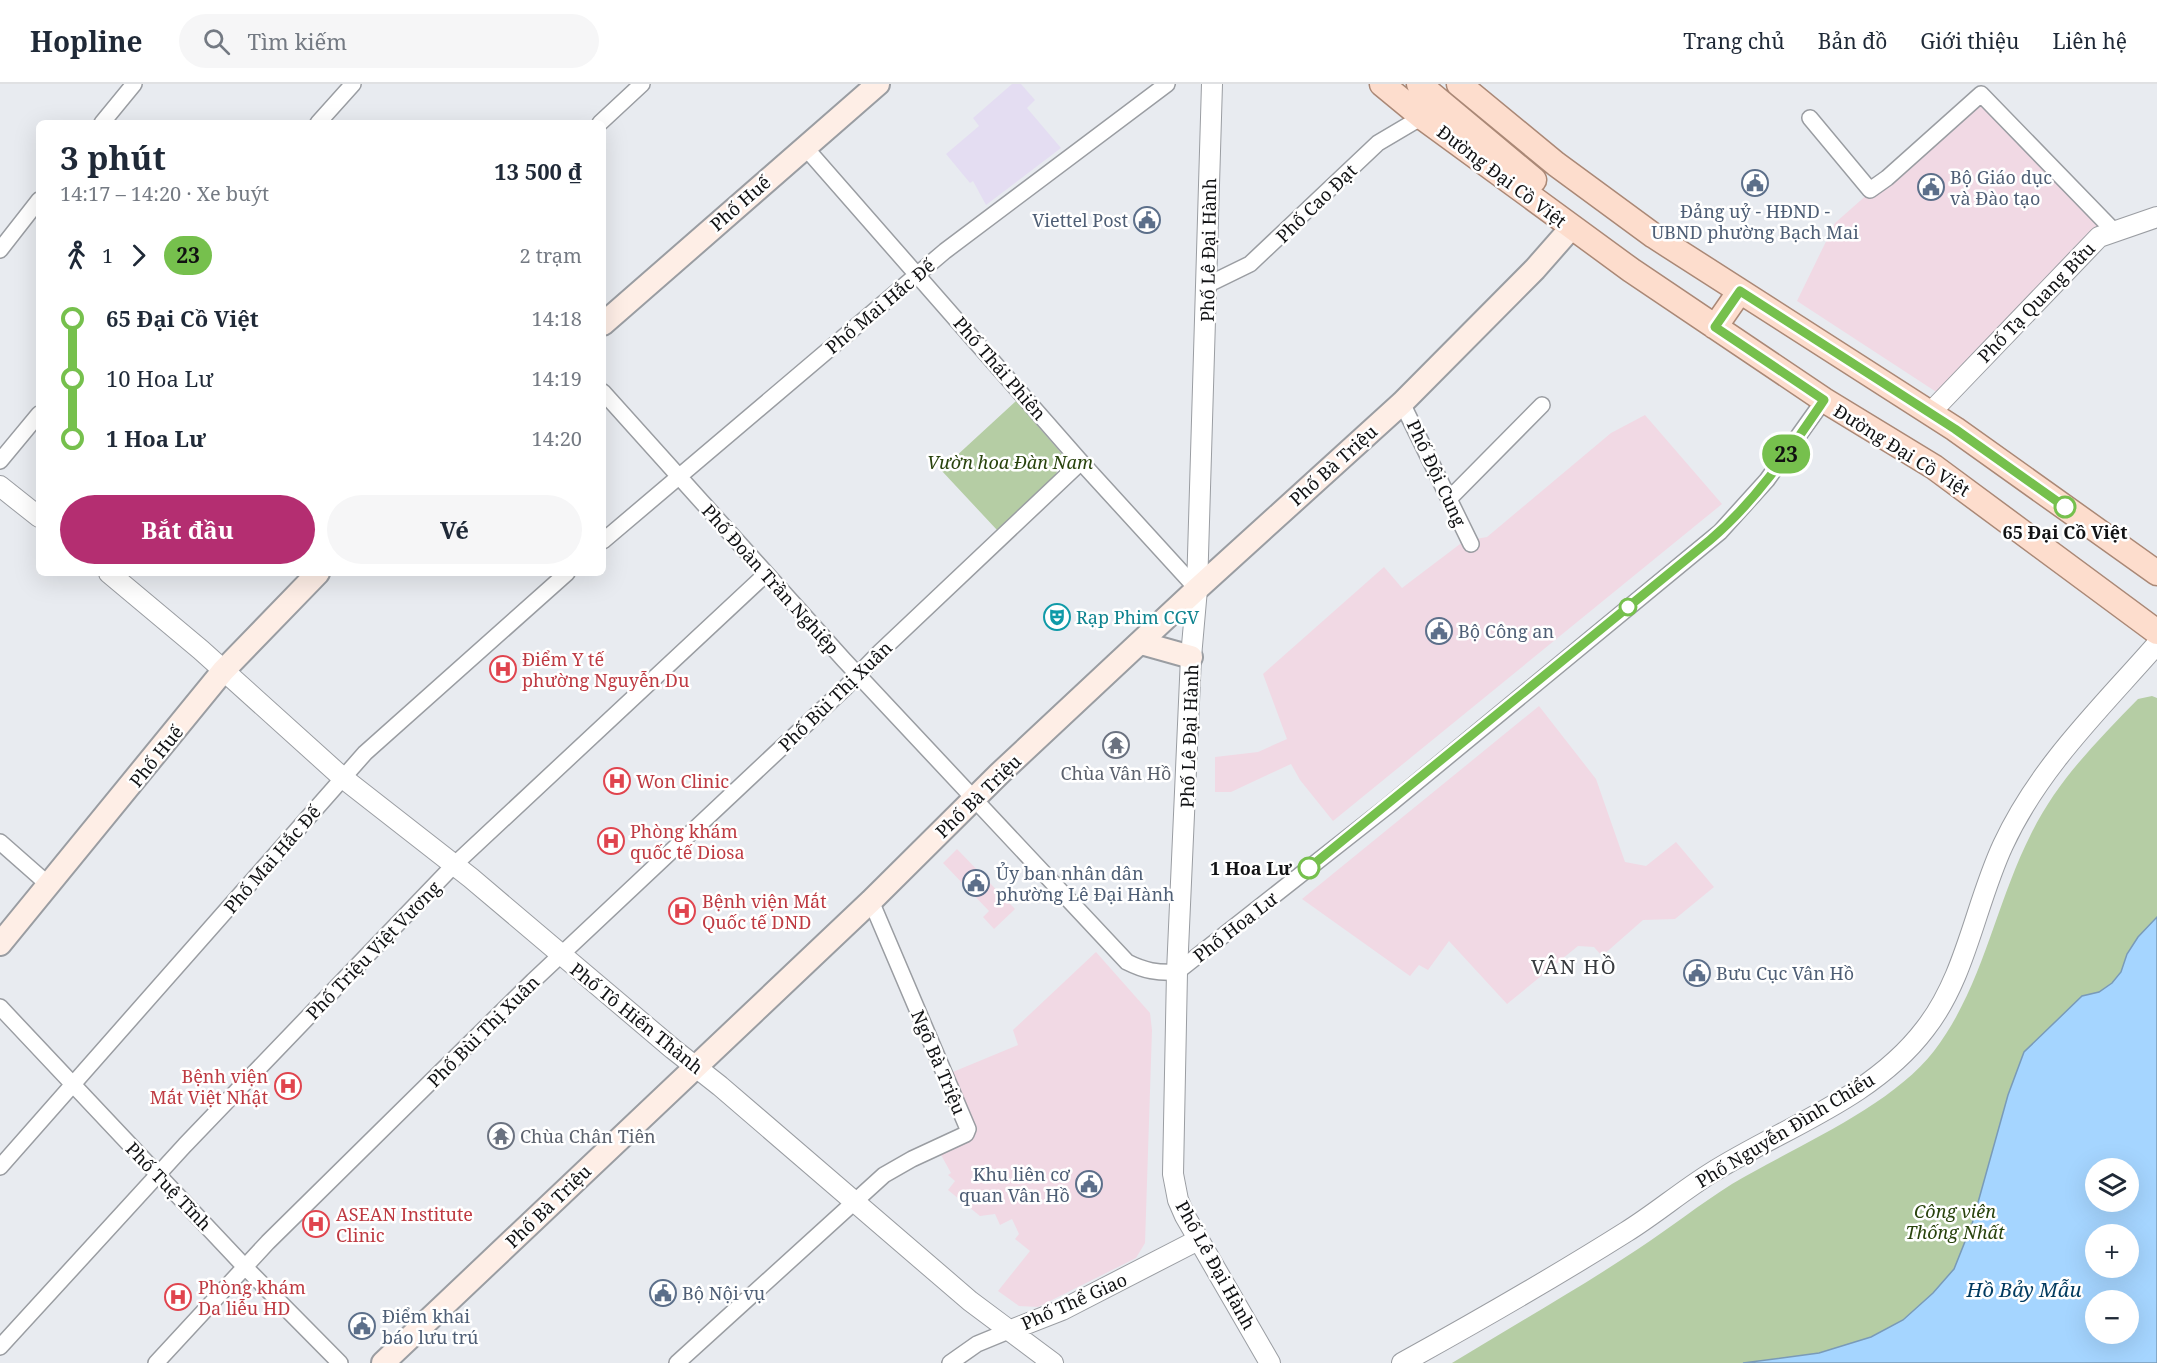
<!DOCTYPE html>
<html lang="vi">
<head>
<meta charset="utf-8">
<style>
	body { margin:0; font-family:"Noto Serif",serif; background:#f6f6f7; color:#1f2937; height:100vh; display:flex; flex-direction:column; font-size:22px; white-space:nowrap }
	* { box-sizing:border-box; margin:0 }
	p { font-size:20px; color:#747a83 }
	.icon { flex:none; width:33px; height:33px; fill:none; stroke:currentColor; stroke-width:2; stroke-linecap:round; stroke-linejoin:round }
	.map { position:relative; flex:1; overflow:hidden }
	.side { position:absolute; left:36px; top:36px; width:570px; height:456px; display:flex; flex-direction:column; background:#fff; border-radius:9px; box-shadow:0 6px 24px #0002 }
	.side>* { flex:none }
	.badge { padding:0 12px; border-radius:20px; font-size:21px; line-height:39px }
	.tools { position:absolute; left:2085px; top:1074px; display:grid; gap:12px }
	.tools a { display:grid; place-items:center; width:54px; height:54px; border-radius:50%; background:#fff; box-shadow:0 6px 24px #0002; font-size:30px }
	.map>.badge { position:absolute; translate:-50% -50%; box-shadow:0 0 0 3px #fff }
	.legs { display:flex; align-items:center; gap:9px; height:66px; padding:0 24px; font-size:20px }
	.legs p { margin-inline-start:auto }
	.head { display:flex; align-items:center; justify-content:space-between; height:102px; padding:0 24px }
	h1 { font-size:33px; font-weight:700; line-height:45px }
	.cta { display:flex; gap:12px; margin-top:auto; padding:12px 24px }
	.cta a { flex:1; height:69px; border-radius:36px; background:#b42e71; color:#fff; font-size:24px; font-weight:700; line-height:69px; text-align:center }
	.cta a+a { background:#f6f6f7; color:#1f2937 }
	ul { padding:0 24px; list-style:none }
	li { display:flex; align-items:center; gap:21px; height:60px; font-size:22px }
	li i { display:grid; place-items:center; width:9px; height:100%; margin:0 8px; background:currentColor }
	li i::after { content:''; width:15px; height:15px; margin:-8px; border:4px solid; border-radius:50%; background:#fff }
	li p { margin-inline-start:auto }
	li:first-child i { background:linear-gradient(#0000 50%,currentColor 0) }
	li:last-child i { background:linear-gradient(currentColor 50%,#0000 0) }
	header { display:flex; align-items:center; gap:36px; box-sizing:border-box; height:84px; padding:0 30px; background:#fff; border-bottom:2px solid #e0e1e3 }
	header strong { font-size:28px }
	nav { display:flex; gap:33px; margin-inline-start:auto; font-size:21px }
	.search { width:420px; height:54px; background:#f6f6f7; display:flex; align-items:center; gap:15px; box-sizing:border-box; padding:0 21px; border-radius:33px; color:#747a83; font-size:22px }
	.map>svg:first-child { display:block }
	.commercial { fill:#f1d9e4 }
	.industrial { fill:#e4ddf2 }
	.green { fill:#b5cda4; fill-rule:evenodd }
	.water { fill:#a5d5ff; stroke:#799ab8; stroke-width:1.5; fill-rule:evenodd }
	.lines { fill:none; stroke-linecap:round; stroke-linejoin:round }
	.minor-casing { stroke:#9a9da2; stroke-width:18 }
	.tertiary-casing { stroke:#9a9da2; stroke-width:22 }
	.secondary-casing { stroke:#9a9da2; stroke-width:26 }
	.primary-casing { stroke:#aa8876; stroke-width:27 }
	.minor { stroke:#fff; stroke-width:15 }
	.tertiary { stroke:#fff; stroke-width:20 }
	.secondary { stroke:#feeee6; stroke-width:22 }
	.primary { stroke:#fdddcd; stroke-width:24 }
	.line-1-casing { stroke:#fff; stroke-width:14 }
	.line-1 { stroke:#76c04d; stroke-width:9 }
	.stop-1-dot { fill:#fff; stroke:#76c04d; stroke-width:3 }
	.labels { text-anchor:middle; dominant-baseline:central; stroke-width:5; stroke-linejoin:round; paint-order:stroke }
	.street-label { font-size:18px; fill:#111214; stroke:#fff }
	.service-label { font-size:18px; fill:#4e5e75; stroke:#fff; text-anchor:start }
	.park-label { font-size:18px; font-style:italic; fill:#29430d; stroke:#fff }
	.stop-label { font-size:18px; font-weight:bold; fill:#111214; stroke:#fff }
	.culture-label { font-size:18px; fill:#0d838f; stroke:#fff; text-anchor:start }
	.health-label { font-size:18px; fill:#be3a42; stroke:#fff; text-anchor:start }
	.worship-label { font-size:18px; fill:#5b616d; stroke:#fff }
	.neighbourhood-label { font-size:20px; letter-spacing:1.5px; fill:#383b3f; stroke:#fff }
	.water-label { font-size:20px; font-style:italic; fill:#003a5f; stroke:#fff }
</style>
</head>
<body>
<header>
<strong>Hopline</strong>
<div class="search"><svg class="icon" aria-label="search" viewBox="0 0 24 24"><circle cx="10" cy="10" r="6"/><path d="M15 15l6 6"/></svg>Tìm kiếm</div>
<nav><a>Trang chủ</a><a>Bản đồ</a><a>Giới thiệu</a><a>Liên hệ</a></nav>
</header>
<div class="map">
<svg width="2157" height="1279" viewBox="0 0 2157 1279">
	<rect width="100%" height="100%" fill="#e8ebf0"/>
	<path class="commercial" d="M1981 10 2114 147 1944 313 1797 217 1835 139Z
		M1645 331 1722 420 1333 737 1300 696 1291 680 1231 708H1215V673L1258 668 1287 655 1263 590 1384 483 1402 504 1464 457 1487 453 1611 349Z
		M1539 622 1596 695 1625 778 1646 782 1676 758 1714 803 1675 835 1643 836 1602 872 1594 863 1578 862 1507 920 1449 857 1428 886 1419 881 1410 892 1302 815Z
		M957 765 1015 825 994 845 983 833 989 827 943 779Z
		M1096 868 1150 929 1152 946 1145 1159 1136 1174 1038 1223 1019 1222 998 1207 1030 1167 1015 1155 1019 1150 1012 1135 1000 1141 995 1130 980 1132 948 1106 955 1097 948 1091 951 1089 940 1069 975 1051 948 990 1018 961 1013 946Z"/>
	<path class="industrial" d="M1012 0H1021L1035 16 1027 24 1061 64 986 121 973 97 970 99 946 70 979 42 973 34Z"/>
	<path class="green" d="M1016 317 1062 370 1064 376 1054 393 997 446 941 386Z
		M2152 612 2157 614V1279H1452C1514 1241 1578 1205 1638 1165 1670 1144 1700 1120 1732 1100 1794 1063 1891 1023 1934 967 1983 903 1995 821 2031 750 2057 697 2097 657 2138 615ZM2096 1084H2128V1118H2096ZM2096 1150H2128V1184H2096ZM2096 1216H2128V1250H2096Z"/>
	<path class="water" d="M2157 833V1279H1743L1819 1269 1871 1253 1903 1236 1933 1209 1954 1185 1972 1140 2008 1011 2024 968 2082 912 2099 908 2112 899 2121 888 2127 870 2138 853ZM2096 1084H2128V1118H2096ZM2096 1150H2128V1184H2096ZM2096 1216H2128V1250H2096Z"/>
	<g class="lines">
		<defs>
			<path id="minor" d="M1810 34 1870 106 1887 94 1981 10 2114 147
				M102 39 134 0
				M318 39 353 0
				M600 39 642 0
				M804 62 1081 378 1197 505
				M0 166 39 116
				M1207 201 1250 180 1378 59 1422 33
				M603 308 844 576 1127 878C1145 887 1157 889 1177 888L1389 721 1720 448 1767 396 1824 316
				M1402 319 1471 460
				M0 377 39 330
				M1449 415 1542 321
				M603 457 945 167 1167 0
				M0 758 50 802
				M0 923 245 1183 340 1279
				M0 1083 365 669 567 489
				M0 1263 185 1061 454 781 766 490
				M156 1279 268 1158 533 897 845 604 880 568 1081 378
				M677 1279 884 1091 912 1075 966 1050 968 1045 871 817
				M950 1279 977 1260 1011 1246"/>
			<path id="tertiary" d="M1212 0 1197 505 1191 573 1177 888 1173 1090 1178 1116 1185 1132 1270 1279
				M1931 328 2099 153 2157 133
				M0 402 39 433
				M109 489 201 566 343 694 471 794 673 965 720 1002 970 1217 1053 1279
				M1011 1246 1062 1226 1198 1156
				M1402 1279C1478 1237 1553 1194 1626 1148 1655 1130 1682 1107 1711 1089 1782 1044 1872 1015 1925 945 1966 893 1975 821 2003 761 2039 683 2101 624 2157 560"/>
			<path id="secondary" d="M603 240 878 0
				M1141 559 1191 573
				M0 860 223 587 318 489
				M383 1279 871 817 999 690 1197 505 1402 319 1535 185 1571 144"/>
			<path id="primary" d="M1382 0 1422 33 1631 186 1824 316 1934 383 2157 548
				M1419 0 1534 96
				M1459 0 1556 80 1654 152 1955 345 2157 489
				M1715 243 1740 207"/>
		</defs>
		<use href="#minor" class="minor-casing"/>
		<use href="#tertiary" class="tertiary-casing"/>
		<use href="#secondary" class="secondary-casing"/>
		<use href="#primary" class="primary-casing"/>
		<use href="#minor" class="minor"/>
		<use href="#tertiary" class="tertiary"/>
		<use href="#secondary" class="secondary"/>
		<use href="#primary" class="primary"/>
	</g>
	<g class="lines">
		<defs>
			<path id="line-1" d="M1309 784 1710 456C1756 417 1790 366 1824 316L1715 243 1740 207 1955 345 2065 423"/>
		</defs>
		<use href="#line-1" class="line-1-casing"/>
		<use href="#line-1" class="line-1"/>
	</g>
	<defs>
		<symbol id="civic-ring" viewBox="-11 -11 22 22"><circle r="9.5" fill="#fff" stroke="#5c6f8a" stroke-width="1.5"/><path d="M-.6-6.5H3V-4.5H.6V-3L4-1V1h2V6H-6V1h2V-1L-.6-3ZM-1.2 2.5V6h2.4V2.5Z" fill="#5c6f8a"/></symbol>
		<symbol id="theatre-ring" viewBox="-11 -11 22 22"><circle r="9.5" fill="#fff" stroke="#0f9aa8" stroke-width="1.5"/><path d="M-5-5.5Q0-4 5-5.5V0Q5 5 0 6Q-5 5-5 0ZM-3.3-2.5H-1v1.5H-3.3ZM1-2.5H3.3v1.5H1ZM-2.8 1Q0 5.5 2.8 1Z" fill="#0f9aa8"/></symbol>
		<symbol id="hospital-ring" viewBox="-11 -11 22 22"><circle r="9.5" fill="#fff" stroke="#e0444e" stroke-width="1.5"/><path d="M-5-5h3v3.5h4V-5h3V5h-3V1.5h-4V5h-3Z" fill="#e0444e"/></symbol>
		<symbol id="temple-ring" viewBox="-11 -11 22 22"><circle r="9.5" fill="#fff" stroke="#6b7280" stroke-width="1.5"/><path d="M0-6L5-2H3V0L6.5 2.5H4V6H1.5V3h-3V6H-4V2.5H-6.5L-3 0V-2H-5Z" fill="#6b7280"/></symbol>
	</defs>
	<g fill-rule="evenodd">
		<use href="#civic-ring" x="1740" y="84" width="30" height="30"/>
		<use href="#civic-ring" x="1916" y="88" width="30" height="30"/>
		<use href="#civic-ring" x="1132" y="121" width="30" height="30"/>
		<use href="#theatre-ring" x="1042" y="518" width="30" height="30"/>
		<use href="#civic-ring" x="1424" y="532" width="30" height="30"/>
		<use href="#hospital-ring" x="488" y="570" width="30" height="30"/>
		<use href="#temple-ring" x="1101" y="646" width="30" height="30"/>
		<use href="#hospital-ring" x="602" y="682" width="30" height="30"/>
		<use href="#hospital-ring" x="596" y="742" width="30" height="30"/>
		<use href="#civic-ring" x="961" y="784" width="30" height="30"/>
		<use href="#hospital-ring" x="667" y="812" width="30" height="30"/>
		<use href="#civic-ring" x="1682" y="874" width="30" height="30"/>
		<use href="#hospital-ring" x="273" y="987" width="30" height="30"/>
		<use href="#temple-ring" x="486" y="1037" width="30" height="30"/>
		<use href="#civic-ring" x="1074" y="1085" width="30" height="30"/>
		<use href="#hospital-ring" x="301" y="1125" width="30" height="30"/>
		<use href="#civic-ring" x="648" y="1194" width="30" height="30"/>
		<use href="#hospital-ring" x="163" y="1198" width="30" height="30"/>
		<use href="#civic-ring" x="347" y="1227" width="30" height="30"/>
	</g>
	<g class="stop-1-dot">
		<circle cx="2065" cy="423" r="10"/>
		<circle cx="1628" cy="523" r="8"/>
		<circle cx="1309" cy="784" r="10"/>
	</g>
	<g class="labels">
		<g class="street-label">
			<text transform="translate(1502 92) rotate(37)">Đường Đại Cồ Việt</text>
			<text transform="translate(740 119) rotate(-41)">Phố Huế</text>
			<text transform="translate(1316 119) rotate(-44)">Phố Cao Đạt</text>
			<text transform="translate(1208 166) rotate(-89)">Phố Lê Đại Hành</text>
			<text transform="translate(2036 218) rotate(-46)">Phố Tạ Quang Bửu</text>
			<text transform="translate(880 222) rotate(-40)">Phố Mai Hắc Đế</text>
			<text transform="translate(1000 284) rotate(49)">Phố Thái Phiên</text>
			<text transform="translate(1902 366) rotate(32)">Đường Đại Cồ Việt</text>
			<text transform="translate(1333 381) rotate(-42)">Phố Bà Triệu</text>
			<text transform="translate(1437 389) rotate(65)">Phố Đội Cung</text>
			<text transform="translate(771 495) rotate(48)">Phố Đoàn Trần Nghiệp</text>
			<text transform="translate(835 612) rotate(-44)">Phố Bùi Thị Xuân</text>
			<text transform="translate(1189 652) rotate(-88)">Phố Lê Đại Hành</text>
			<text transform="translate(156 672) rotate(-51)">Phố Huế</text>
			<text transform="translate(978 712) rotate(-44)">Phố Bà Triệu</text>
			<text transform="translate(272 775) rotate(-49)">Phố Mai Hắc Đế</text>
			<text transform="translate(1235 843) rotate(-38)">Phố Hoa Lư</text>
			<text transform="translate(373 866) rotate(-46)">Phố Triệu Việt Vương</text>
			<text transform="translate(637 934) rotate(39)">Phố Tô Hiến Thành</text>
			<text transform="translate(483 947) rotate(-45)">Phố Bùi Thị Xuân</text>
			<text transform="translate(939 978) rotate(67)">Ngõ Bà Triệu</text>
			<text transform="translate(1785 1046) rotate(-31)">Phố Nguyễn Đình Chiểu</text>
			<text transform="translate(169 1102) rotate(46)">Phố Tuệ Tĩnh</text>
			<text transform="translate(548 1122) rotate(-44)">Phố Bà Triệu</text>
			<text transform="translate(1216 1181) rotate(61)">Phố Lê Đại Hành</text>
			<text transform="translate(1074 1217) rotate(-24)">Phố Thể Giao</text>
		</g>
		<g class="service-label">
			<text x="1950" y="93">Bộ Giáo dục<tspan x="1950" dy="21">và Đào tạo</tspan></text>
			<text x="1755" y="127" text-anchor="middle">Đảng uỷ - HĐND -<tspan x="1755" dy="21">UBND phường Bạch Mai</tspan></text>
			<text x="1128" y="136" text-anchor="end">Viettel Post</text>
			<text x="1458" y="547">Bộ Công an</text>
			<text x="996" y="789">Ủy ban nhân dân<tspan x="996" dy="21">phường Lê Đại Hành</tspan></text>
			<text x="1716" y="889">Bưu Cục Vân Hồ</text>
			<text x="1070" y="1090" text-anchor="end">Khu liên cơ<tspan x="1070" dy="21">quan Vân Hồ</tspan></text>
			<text x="682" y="1209">Bộ Nội vụ</text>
			<text x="382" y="1232">Điểm khai<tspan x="382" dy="21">báo lưu trú</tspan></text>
		</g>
		<g class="park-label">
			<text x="1010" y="378">Vườn hoa Đàn Nam</text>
			<text x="1955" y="1127">Công viên<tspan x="1955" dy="21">Thống Nhất</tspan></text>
		</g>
		<g class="stop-label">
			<text x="2065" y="448">65 Đại Cồ Việt</text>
			<text x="1292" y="784" text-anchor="end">1 Hoa Lư</text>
		</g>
		<g class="culture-label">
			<text x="1076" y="533">Rạp Phim CGV</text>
		</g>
		<g class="health-label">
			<text x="522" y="575">Điểm Y tế<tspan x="522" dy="21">phường Nguyễn Du</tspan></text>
			<text x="636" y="697">Won Clinic</text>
			<text x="630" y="747">Phòng khám<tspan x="630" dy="21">quốc tế Diosa</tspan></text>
			<text x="702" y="817">Bệnh viện Mắt<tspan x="702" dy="21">Quốc tế DND</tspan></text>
			<text x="268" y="992" text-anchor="end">Bệnh viện<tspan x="268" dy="21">Mắt Việt Nhật</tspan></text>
			<text x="336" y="1130">ASEAN Institute<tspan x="336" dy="21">Clinic</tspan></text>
			<text x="198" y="1203">Phòng khám<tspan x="198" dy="21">Da liễu HD</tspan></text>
		</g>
		<g class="worship-label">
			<text x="1116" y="689">Chùa Vân Hồ</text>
			<text x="520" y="1052" text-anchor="start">Chùa Chân Tiên</text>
		</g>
		<g class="neighbourhood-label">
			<text x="1574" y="882">VÂN HỒ</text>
		</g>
		<g class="water-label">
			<text x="2024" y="1205">Hồ Bảy Mẫu</text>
		</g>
	</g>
</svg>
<div class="tools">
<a><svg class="icon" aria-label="layers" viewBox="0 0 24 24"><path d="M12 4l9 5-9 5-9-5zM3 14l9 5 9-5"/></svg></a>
<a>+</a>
<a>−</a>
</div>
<b class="badge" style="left:1786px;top:370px;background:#76c04d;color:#111">23</b>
<section class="side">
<div class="head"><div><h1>3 phút</h1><p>14:17 – 14:20 · Xe buýt</p></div><b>13 500 ₫</b></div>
<div class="legs"><svg class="icon" aria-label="walk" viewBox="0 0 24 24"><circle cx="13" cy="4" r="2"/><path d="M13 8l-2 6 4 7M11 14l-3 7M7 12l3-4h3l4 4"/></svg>1<svg class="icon" aria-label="forward" viewBox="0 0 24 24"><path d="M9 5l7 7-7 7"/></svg><b class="badge" style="background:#76c04d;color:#111">23</b><p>2 trạm</p></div>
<ul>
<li><i style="color:#76c04d"></i><b>65 Đại Cồ Việt</b><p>14:18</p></li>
<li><i style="color:#76c04d"></i><span>10 Hoa Lư</span><p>14:19</p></li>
<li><i style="color:#76c04d"></i><b>1 Hoa Lư</b><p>14:20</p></li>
</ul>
<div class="cta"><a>Bắt đầu</a><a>Vé</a></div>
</section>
</div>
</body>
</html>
